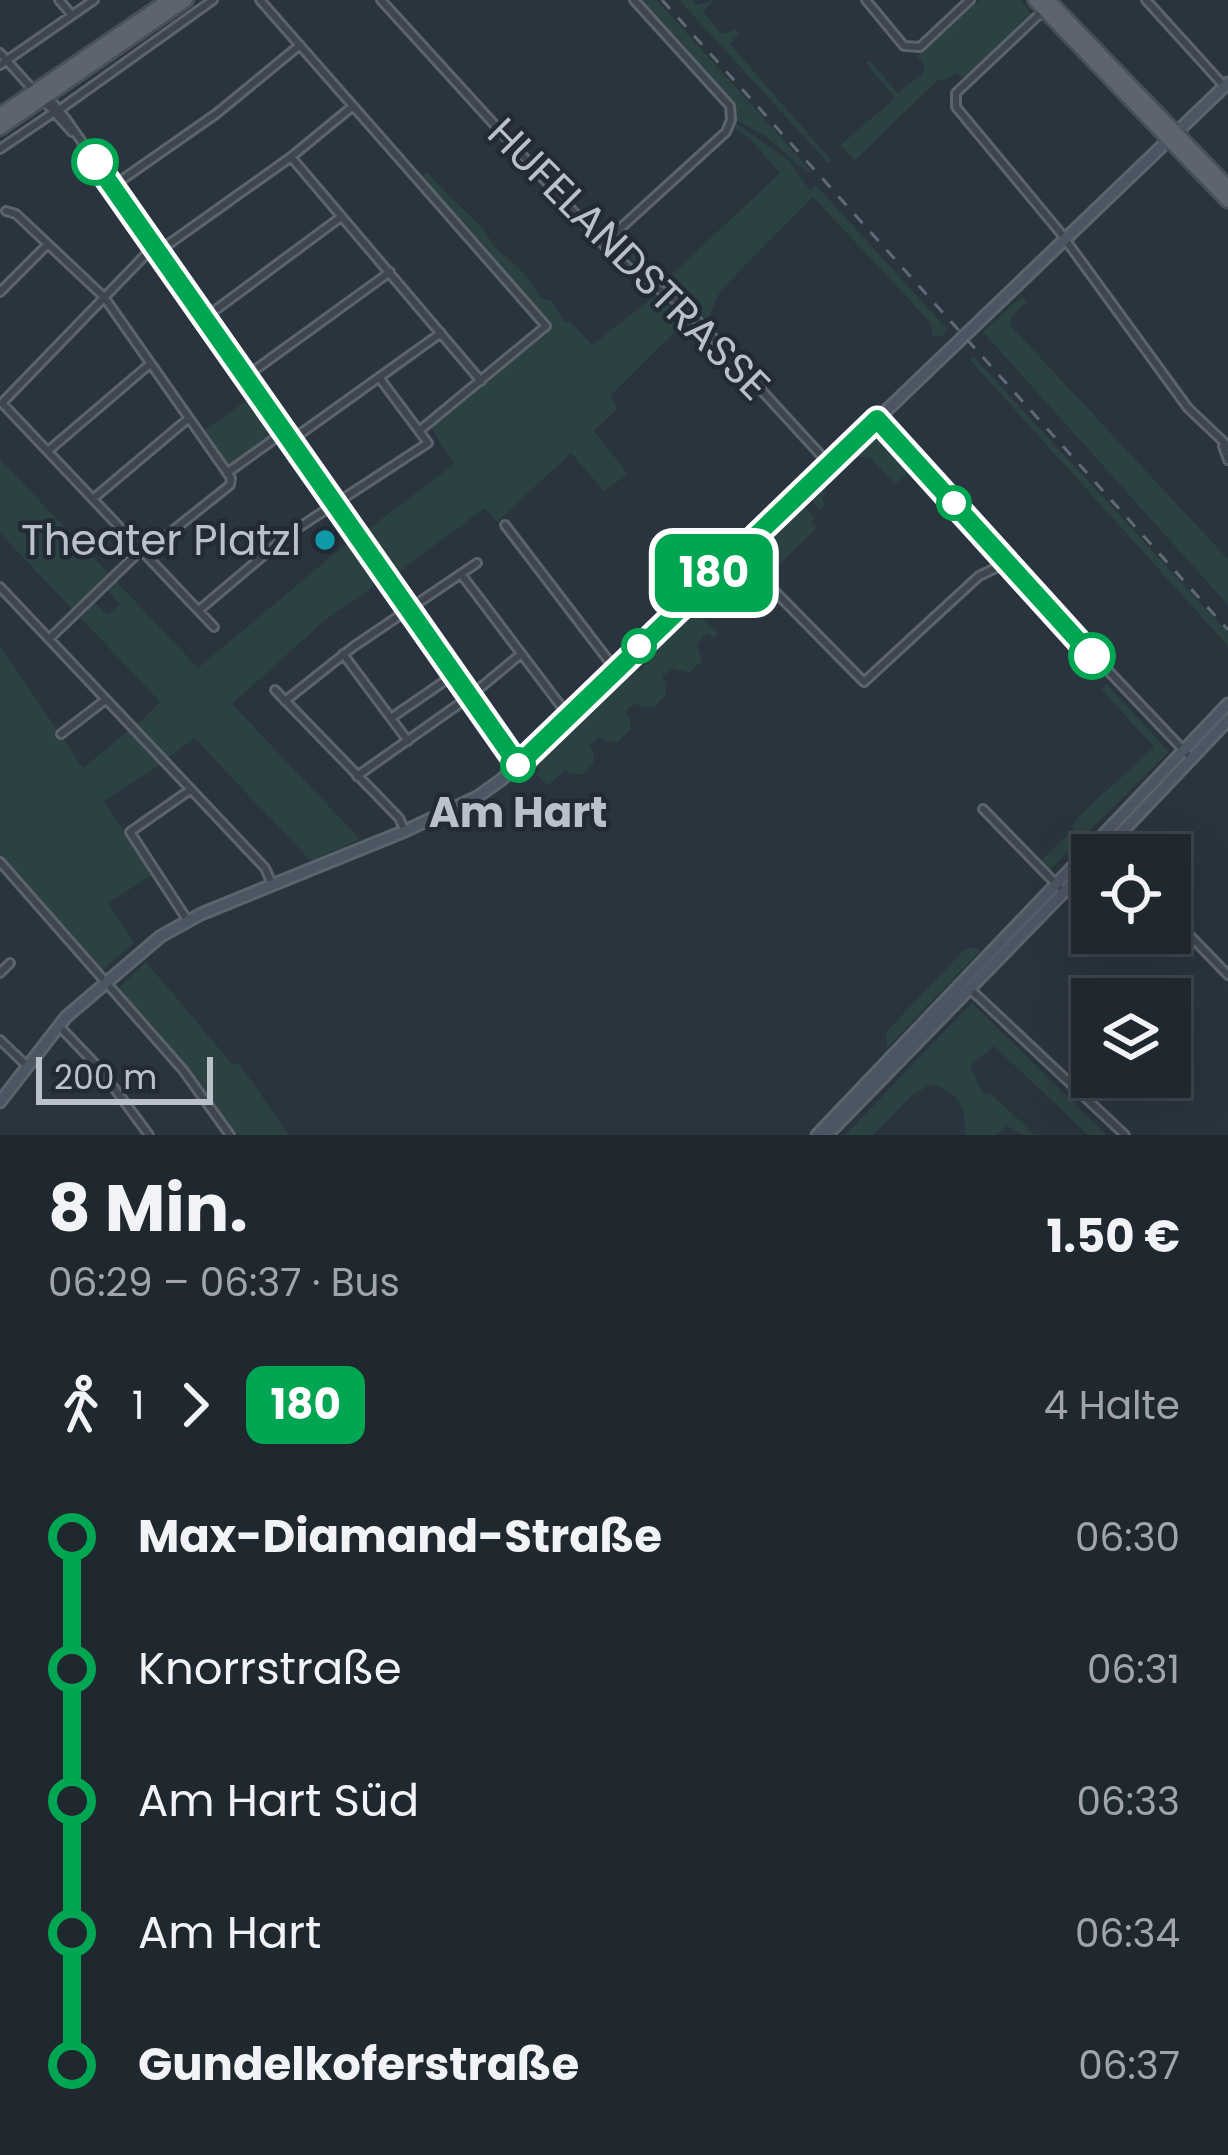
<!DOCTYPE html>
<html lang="de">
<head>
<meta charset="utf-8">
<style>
	body { margin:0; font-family:Poppins,sans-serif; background:#272f37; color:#f1f3f6; height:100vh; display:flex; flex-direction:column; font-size:45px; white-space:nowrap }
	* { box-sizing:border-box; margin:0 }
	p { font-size:39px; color:#a1a5aa }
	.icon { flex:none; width:66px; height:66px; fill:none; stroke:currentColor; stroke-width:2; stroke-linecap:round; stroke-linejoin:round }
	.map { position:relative; height:1135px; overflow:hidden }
	.panel { display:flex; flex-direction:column; background:#1f272f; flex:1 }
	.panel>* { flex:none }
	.badge { padding:0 24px; border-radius:18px; font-size:42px; line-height:78px }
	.buttons { position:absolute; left:1071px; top:834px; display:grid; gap:24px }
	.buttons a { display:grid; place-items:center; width:120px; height:120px; border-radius:0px; background:#1f272f; box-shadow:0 12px 48px #0002,0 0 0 3px #3c444b; font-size:60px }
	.scale { position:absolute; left:36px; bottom:30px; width:177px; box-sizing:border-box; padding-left:12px; border:6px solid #bac1ca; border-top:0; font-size:33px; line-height:42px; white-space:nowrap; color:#bac1ca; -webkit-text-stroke:9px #222b35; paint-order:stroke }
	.map>.badge { position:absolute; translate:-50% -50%; box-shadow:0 0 0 6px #fff }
	.legs { display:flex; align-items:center; gap:18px; height:132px; padding:0 48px; font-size:39px }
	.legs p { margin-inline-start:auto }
	.summary { display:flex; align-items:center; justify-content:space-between; height:204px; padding:0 48px }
	h1 { font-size:66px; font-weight:700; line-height:90px }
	ul { padding:0 48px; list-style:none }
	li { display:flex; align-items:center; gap:42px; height:132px; font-size:45px }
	li i { display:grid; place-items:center; width:18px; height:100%; margin:0 15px; background:currentColor }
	li i::after { content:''; width:30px; height:30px; margin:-15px; border:9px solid; border-radius:50%; background:#1f272f }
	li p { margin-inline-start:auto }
	li:first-child i { background:linear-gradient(#0000 50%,currentColor 0) }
	li:last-child i { background:linear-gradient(currentColor 50%,#0000 0) }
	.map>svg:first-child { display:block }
	.green { fill:#2c4141 }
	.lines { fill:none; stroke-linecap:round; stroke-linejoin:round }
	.street-casing { stroke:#5b646d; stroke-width:12 }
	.secondary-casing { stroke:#5b646d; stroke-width:15 }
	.primary-casing { stroke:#474f58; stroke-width:18 }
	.street { stroke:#3d464f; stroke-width:6 }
	.secondary { stroke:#4c5562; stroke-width:9 }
	.primary { stroke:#5c656f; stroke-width:12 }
	.rail { stroke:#606a76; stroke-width:3; stroke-dasharray:12 12; stroke-linecap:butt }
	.line-1-casing { stroke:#fff; stroke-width:27 }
	.line-1 { stroke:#00a651; stroke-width:18 }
	.stop-1-dot { fill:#fff; stroke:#00a651; stroke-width:6 }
	.culture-dot { fill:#0f9aa8; stroke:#222b35; stroke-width:4.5 }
	.labels { text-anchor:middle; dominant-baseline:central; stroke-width:9; stroke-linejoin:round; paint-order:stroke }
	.street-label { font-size:42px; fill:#bac1ca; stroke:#222b35 }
	.poi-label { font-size:42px; fill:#bac1ca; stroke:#222b35; text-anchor:end }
	.stop-label { font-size:42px; font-weight:bold; fill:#bac1ca; stroke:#222b35 }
</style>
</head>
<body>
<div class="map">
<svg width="1228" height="1135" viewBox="0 0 1228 1135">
	<rect width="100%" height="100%" fill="#29343f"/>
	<path class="green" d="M640 0H657L812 172H807L764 135 736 120 730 100Z
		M679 0H693L697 5 714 0 703 12 722 34 736 29 739 33 730 44 831 160 828 163Z
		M979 0H1021L1032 15 966 79 956 73 948 79 938 80 855 160 840 145 895 98 866 63 869 60 898 93 923 73 924 65 917 56Z
		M736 123 789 161 810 190 816 185 947 329 944 335 932 337 931 323 813 197 721 290 707 321 685 297 635 262 621 245 626 235 666 280 780 173 750 139 734 128Z
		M427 172C445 192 462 208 481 226 488 233 490 243 497 249 514 264 532 277 540 298L552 301 565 323 570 321 592 345 656 295 692 324 687 328 682 325 611 395 617 409 594 431 628 474 604 491 571 453 497 522 485 508 392 577 362 534 454 464 431 428 552 326 422 177Z
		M1022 296 1027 302 1012 316 1010 325 1228 559V605L983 332Z
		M973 356 1228 633V646L970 360Z
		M253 396 278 432 229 467 204 431Z
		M882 434 905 460 904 466 910 472 895 484 871 459 855 456 827 485 822 499 825 503 820 510 809 497 873 436Z
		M0 459 109 574 73 610 0 533Z
		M802 503 815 518 811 522 817 528 768 576 748 554Z
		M352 539 381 581 324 621 232 704 360 839 311 861 194 738 167 759 135 727 160 702 79 616 94 602 107 615 120 604 107 590 116 581 198 668Z
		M693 609 718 633 713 638 707 633 697 644 702 661 689 673 672 668 662 677 666 683V695L654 707H641L635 703 625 712 630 718V730L617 742 605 741 599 737 589 746 594 752 593 764 583 774H570L565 770 548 786 536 774 540 768H533L634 668 639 672 652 659 648 653Z
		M0 646 83 768 128 731 160 765 104 801 152 875 108 903 134 943 102 970H99L0 859Z
		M1107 684 1169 752 1050 870 1042 860 1074 829 1072 826 1081 814 1154 747 1101 689Z
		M977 948 980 951 887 1048 886 1032 965 949Z
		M146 962 233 1065 238 1062 289 1135H234L171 1051 117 989Z
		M972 1003 1107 1135H1088L994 1046 970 1066 984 1095 990 1093 1035 1135H1023L1007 1126 996 1135H964C969 1109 957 1088 929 1085L911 1096 873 1135H845Z"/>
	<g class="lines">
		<defs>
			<path id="street" d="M59 0 72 15
				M260 0 546 326 419 431
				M381 0 603 244 633 272 684 306 829 464
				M866 0 904 46 920 47 970 0
				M1146 0 1224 86
				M1044 10 956 93V107L1059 231 1188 408 1228 446
				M0 53 34 91
				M0 65 94 0
				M44 99 53 103 66 119 518 765
				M45 102 72 132
				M59 110 213 0
				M0 149 53 113
				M291 157 481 381
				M113 186 216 114 300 45
				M6 211 16 214 104 297 231 478 230 485 151 548 137 554 49 639
				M603 244 726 132 731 120 730 106 634 0
				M159 251 291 157 353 106
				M0 292 47 245
				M206 317 341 217
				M248 375 390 272
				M3 402 155 245
				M2 403 214 627
				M878 419 986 537 1038 603
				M293 439 441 333
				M1223 446 1228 460
				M48 451 150 364
				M227 473 287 430
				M94 498 189 418
				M505 525 615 669
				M738 554 864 682 979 576 1006 563
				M1006 563 1191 758
				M461 574 567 714
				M0 587 265 868 272 884
				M199 610 289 534 428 443 381 380
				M343 654 408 741
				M275 690 399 818 405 831
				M285 701 353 647 477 563
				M391 718 455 674
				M61 734 104 701
				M357 776 469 697 521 654
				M983 809 1064 892
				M0 862 183 1070 230 1135
				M1170 915 1228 975
				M188 921 130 832 190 790
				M0 973 10 963
				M970 989 1125 1135
				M60 1027 100 1069 149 1135
				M0 1040 26 1065"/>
			<path id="secondary" d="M1100 855 1228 720
				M0 1102 66 1017 161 936 201 914 405 831 477 797 501 780 1228 83
				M817 1135 1228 704
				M827 1135 1092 863"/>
			<path id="primary" d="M1035 0 1228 201
				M1048 0 1228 187
				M0 115 169 0
				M0 128 186 0"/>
		</defs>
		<use href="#street" class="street-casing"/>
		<use href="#secondary" class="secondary-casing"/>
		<use href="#primary" class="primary-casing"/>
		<use href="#street" class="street"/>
		<use href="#secondary" class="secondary"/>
		<use href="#primary" class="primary"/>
		<path class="rail" d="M662 0 1228 630"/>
	</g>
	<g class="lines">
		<defs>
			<path id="line-1" d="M95 162 518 765 877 419 1092 656"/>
		</defs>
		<use href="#line-1" class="line-1-casing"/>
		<use href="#line-1" class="line-1"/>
	</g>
	<g class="stop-1-dot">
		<circle cx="95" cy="162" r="21"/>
		<circle cx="954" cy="503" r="15"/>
		<circle cx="639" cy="646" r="15"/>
		<circle cx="1092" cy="656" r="21"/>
		<circle cx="518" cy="765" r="15"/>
	</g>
	<circle class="culture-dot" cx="325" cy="540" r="12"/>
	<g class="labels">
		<g class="street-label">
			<text transform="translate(629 259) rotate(45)">HUFELANDSTRASSE</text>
		</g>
		<g class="poi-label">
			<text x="301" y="540">Theater Platzl</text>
		</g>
		<g class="stop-label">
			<text x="518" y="812">Am Hart</text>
		</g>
	</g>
</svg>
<div class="buttons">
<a><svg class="icon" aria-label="locate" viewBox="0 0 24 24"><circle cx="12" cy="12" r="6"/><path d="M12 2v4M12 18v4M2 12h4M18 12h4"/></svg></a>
<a><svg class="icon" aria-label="layers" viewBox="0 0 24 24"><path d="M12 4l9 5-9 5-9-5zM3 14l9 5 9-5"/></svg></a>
</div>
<div class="scale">200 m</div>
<b class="badge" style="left:714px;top:573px;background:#00a651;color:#fff">180</b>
</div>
<section class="panel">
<div class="summary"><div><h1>8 Min.</h1><p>06:29 – 06:37 · Bus</p></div><b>1.50 €</b></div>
<div class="legs"><svg class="icon" aria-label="walk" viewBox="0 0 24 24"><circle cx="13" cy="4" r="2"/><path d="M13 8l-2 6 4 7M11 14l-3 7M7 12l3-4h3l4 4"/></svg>1<svg class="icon" aria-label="forward" viewBox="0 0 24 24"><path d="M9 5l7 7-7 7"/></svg><b class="badge" style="background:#00a651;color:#fff">180</b><p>4 Halte</p></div>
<ul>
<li><i style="color:#00a651"></i><b>Max-Diamand-Straße</b><p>06:30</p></li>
<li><i style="color:#00a651"></i><span>Knorrstraße</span><p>06:31</p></li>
<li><i style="color:#00a651"></i><span>Am Hart Süd</span><p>06:33</p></li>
<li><i style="color:#00a651"></i><span>Am Hart</span><p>06:34</p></li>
<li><i style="color:#00a651"></i><b>Gundelkoferstraße</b><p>06:37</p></li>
</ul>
</section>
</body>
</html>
